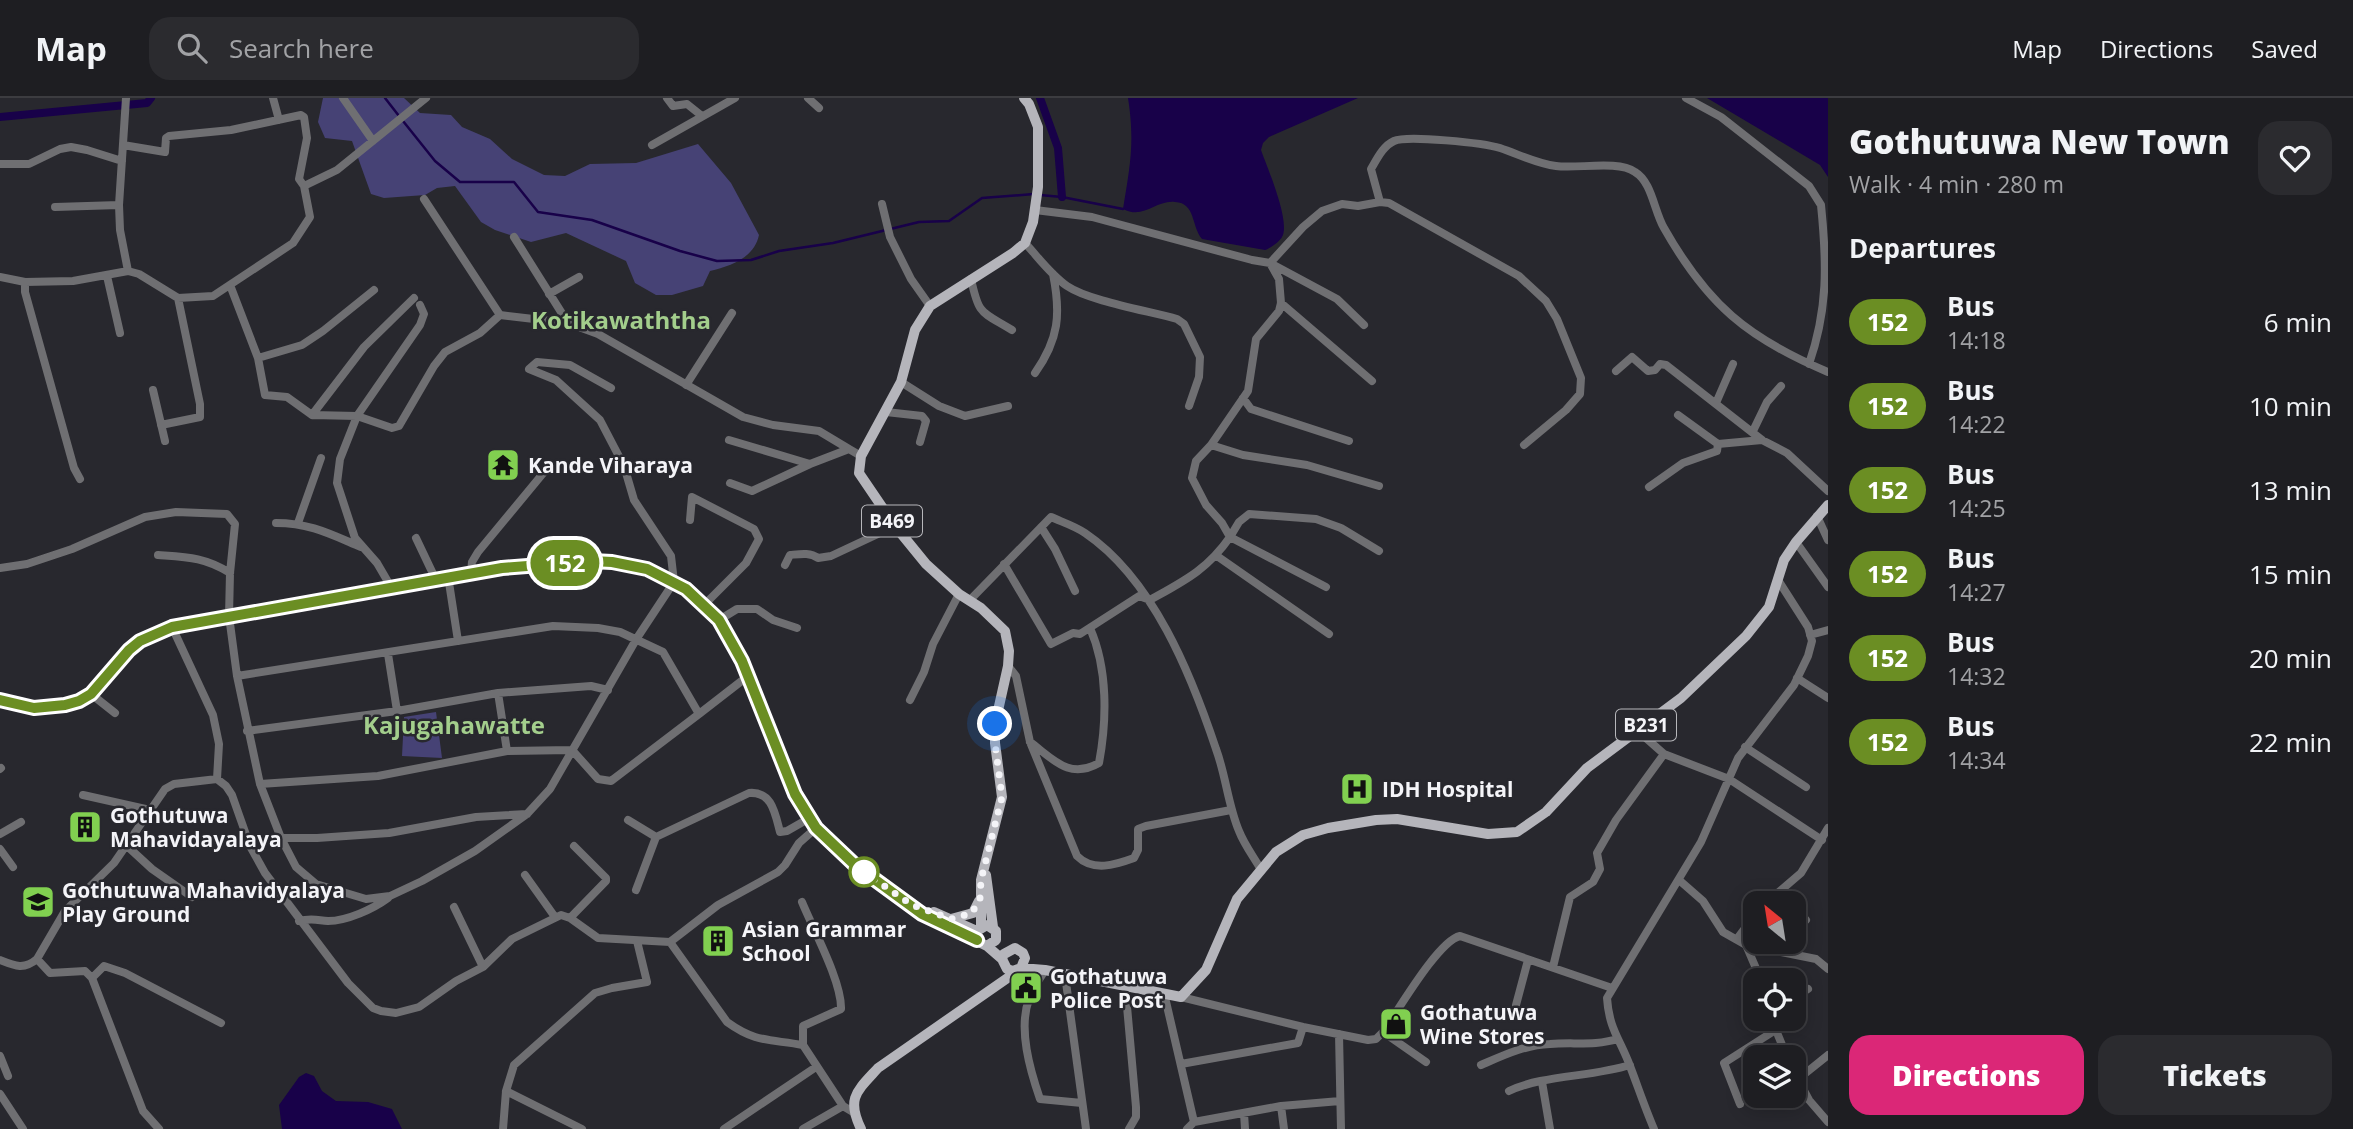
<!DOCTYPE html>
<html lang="en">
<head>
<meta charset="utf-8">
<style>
	body { margin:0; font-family:"Open Sans",sans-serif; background:#2b2b2f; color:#f1f3f6; height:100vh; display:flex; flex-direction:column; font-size:26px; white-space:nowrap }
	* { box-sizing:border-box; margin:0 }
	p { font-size:23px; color:#a1a2a5 }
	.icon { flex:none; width:38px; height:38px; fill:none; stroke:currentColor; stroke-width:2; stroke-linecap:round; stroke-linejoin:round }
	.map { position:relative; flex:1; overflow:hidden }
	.drawer { display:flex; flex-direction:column; background:#1e1e22; width:525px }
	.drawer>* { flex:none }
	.badge { padding:0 14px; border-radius:23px; font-size:24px; line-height:46px }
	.needle { width:46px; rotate:330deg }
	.fabs { position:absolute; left:1743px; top:793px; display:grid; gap:14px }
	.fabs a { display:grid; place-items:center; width:63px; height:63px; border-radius:14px; background:#1e1e22; box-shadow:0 4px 18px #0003,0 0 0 2px #3c3c40; font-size:35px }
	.you { position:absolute; width:35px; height:35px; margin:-18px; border:5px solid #fff; border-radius:50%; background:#1a73e8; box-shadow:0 0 0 10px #1a73e833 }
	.map>.badge { position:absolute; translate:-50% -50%; box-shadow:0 0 0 4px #fff }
	h2 { padding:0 21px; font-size:26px; line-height:63px }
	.round { display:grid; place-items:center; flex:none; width:74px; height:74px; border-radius:21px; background:#2b2b2f }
	.headline { display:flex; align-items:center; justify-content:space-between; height:119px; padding:0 21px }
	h1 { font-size:33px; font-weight:800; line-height:52px }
	.button { display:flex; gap:14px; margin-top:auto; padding:14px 21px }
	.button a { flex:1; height:80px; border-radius:21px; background:#db2777; color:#fff; font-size:28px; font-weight:800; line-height:80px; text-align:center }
	.button a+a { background:#2b2b2f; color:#f1f3f6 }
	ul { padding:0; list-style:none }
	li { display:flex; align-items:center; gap:21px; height:84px; padding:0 21px }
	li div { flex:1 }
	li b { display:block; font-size:26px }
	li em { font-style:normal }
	li .badge { min-width:77px; font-weight:700; text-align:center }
	header { display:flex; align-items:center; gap:42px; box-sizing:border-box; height:98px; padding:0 35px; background:#1e1e22; border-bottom:2px solid #3c3c40 }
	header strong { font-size:33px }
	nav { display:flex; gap:38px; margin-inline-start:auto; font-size:24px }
	.search { width:490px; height:63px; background:#2b2b2f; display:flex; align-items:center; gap:18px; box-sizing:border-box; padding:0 24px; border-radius:21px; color:#a1a2a5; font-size:26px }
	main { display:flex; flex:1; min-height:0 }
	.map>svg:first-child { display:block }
	.green { fill:#464275 }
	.water { fill:#180149 }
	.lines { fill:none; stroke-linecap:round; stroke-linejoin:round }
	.stream { stroke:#180149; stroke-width:2.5 }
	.canal { stroke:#180149; stroke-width:8 }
	.minor { stroke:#6f6f72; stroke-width:8 }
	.major { stroke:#b5b5bb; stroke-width:10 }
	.line-casing { stroke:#fff; stroke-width:16 }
	.line { stroke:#6b8e23; stroke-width:10 }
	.walk { stroke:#f4f4f8; stroke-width:7; stroke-dasharray:0 12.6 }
	.stop-dot { fill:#fff; stroke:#6b8e23; stroke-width:3.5 }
	.labels { text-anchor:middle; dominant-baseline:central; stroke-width:5; stroke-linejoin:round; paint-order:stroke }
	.shield { fill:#28282e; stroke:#b7b7bb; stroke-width:2 }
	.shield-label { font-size:19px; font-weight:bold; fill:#f4f4f8 }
	.poi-label { font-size:21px; font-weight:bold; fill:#f4f4f8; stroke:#28282e; text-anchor:start }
	.quarter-label { font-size:24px; font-weight:bold; fill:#a3ce8c; stroke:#28282e }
</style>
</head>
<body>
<header>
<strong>Map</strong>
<div class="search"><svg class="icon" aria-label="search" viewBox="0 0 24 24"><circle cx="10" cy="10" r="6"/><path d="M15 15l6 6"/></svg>Search here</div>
<nav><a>Map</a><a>Directions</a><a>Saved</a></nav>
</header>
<main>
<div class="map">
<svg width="1828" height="1031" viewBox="0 0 1828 1031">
	<rect width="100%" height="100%" fill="#28282e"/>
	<path class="green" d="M323 0H404L420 15 451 17 462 29 490 41 512 61 544 77 565 78 590 66 636 65 698 46 731 85 759 137C754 160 731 168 710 173L703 188 672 197H656L635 185 626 163 566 135 531 144 495 132 481 124 455 88 437 90 425 97 384 100 371 96 352 43 325 40 318 24Z
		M436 614 442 660 402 658 404 619Z"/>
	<path class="water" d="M1128 0H1358L1269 39 1263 45 1261 52C1267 69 1291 124 1282 139 1279 144 1271 150 1265 152L1202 141C1191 128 1196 105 1175 104 1155 102 1144 122 1123 111 1130 68 1135 44 1128 0Z
		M1707 0H1828V79L1820 67Z
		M306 975 314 978 322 993 336 1003 368 1004 392 1011 402 1031H282L279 1007 299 979Z"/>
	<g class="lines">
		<path class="stream" d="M385 0 399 18
			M403 23 435 63 460 84H514L538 114 592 122 680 153 717 163 751 162 779 153 833 145 919 124 949 123 982 100 1034 96
			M1040 97 1062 99 1123 111"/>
		<path class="canal" d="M1040 0 1058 50 1062 99
			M0 19 147 5 151 0"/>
		<path class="minor" d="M126 0 119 107 120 132 128 173
			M273 0 279 22
			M343 0 373 43
			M667 0 673 8 687 6 702 18
			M808 0 819 10
			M1686 0 1721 19 1809 88 1821 107C1827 166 1828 211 1809 266
			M123 47 165 54 166 40 169 38 231 32 301 17 304 19 307 40 299 81 304 88
			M652 47 735 0
			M0 66H29L60 51 71 49 87 52 122 63
			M424 101 500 217
			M1380 104 1389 105 1519 178 1546 203 1557 221 1581 280 1580 296 1566 312 1524 347
			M882 106 890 139 911 181 930 208
			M55 109 119 107
			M1035 112 1092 119 1252 162 1270 165 1303 129 1322 113 1342 106 1358 108 1380 104 1371 71C1377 61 1383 48 1394 43 1407 37 1484 45 1500 50 1518 56 1537 66 1556 68 1577 71 1618 62 1635 74 1652 84 1654 113 1664 130 1707 206 1747 240 1828 274
			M514 139 568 225
			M1025 145C1038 159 1051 177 1067 188 1089 203 1149 213 1177 221L1184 226 1200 259 1199 279 1189 308
			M1270 165 1337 201 1364 227
			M107 178 120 235
			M0 179 25 184 73 183 128 173 139 176 178 200 213 198 293 145 310 119 304 88 337 72 426 0
			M971 181C979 218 981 213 1012 232
			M25 184V194L74 370 80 381
			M230 187 258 260 265 297 287 299 312 317 357 318 392 330 399 328 434 268 445 254 480 235 500 217 568 225 598 236 743 319 773 327 819 333 849 351
			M549 196 579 179
			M1281 205 1372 283
			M258 260 302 247 323 233 374 192
			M1616 273 1632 259 1648 273 1655 272 1660 266 1666 267 1762 342 1787 355 1828 393
			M1035 275C1059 241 1061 216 1053 176
			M901 284 939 308 965 318 1008 308
			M686 287 732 215
			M153 292 165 343
			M1243 300 1251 311 1349 343
			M1716 305 1733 266
			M886 314 922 318 926 323 920 344
			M312 317 364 249 414 200
			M1678 317 1718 346
			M161 327 200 319V306L178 200
			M1753 333 1767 304 1781 288
			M729 342 810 366 849 351 861 358
			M1211 347 1243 357 1307 367 1379 388
			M730 385 752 393 810 366
			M1649 389 1683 365 1717 353 1718 346 1762 342
			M1817 418 1828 442
			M690 422 692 399 754 431 759 441 746 465 705 506
			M276 425C310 425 330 436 361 449
			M298 425 321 360
			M1041 429 1055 451 1075 493
			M416 440 435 480
			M1796 444 1828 489
			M158 457C186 459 205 459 230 475
			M1217 458 1329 536
			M1004 466 1051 546 1073 535 1080 536 1139 498 1150 502C1184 483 1207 472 1230 439L1222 425 1206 407 1192 380 1196 363 1211 347 1248 293 1256 241 1279 213 1281 205 1279 181 1270 165
			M785 467 790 457C800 456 810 454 818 460L831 458 895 428
			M0 470 27 466 72 451 145 419 176 414 227 416 235 426 230 475 229 518 237 578 260 686 281 740 296 769 316 786 366 801 390 798 422 783 475 753 527 716 550 691 637 540 674 484 671 458 634 402 624 368 600 322 556 282 529 271 537 264 570 267 611 290
			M471 474 472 464 478 454 545 373
			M448 478 458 543
			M391 489 377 465 355 440 337 385 340 361 357 318 420 227 424 216 420 207
			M1326 489 1230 439 1239 424 1249 416 1316 421 1341 430 1379 453
			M969 503 1051 419C1062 424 1075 428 1085 435 1153 481 1191 576 1216 651 1226 678 1228 707 1239 733 1244 746 1253 758 1260 770
			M719 522 737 511H757L773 522 797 530
			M172 529 213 617 219 646 217 681
			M1810 537 1828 532
			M388 556 397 613
			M1008 568 1016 578 1030 644 1077 758C1093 774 1115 767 1134 760L1138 752V731L1146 728 1231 712
			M237 578 553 528 598 530 620 534 663 554 699 616 611 683 598 681 572 652 507 653 378 678 260 686
			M1797 580 1828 600
			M498 595 507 653
			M91 596 115 615
			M910 602 924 574 933 546 959 496
			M699 616 748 578
			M247 633 397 613 498 595 591 588 608 592
			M1638 633 1664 656 1729 681 1822 742
			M1030 644C1053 661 1069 682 1099 665 1107 622 1108 571 1090 530
			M1745 649 1806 689
			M0 671 1 670
			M83 697 150 712
			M628 722 656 739 636 792
			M0 736 21 724
			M656 739 749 695C772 693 775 715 780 734L787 733 808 721
			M281 740H317L389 735 476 719 527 716
			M127 748 152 771 192 799
			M0 751 13 769
			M525 777 555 819
			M1679 782 1703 803 1723 834 1746 847 1761 882
			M802 804C813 831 842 884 841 911L803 928V947
			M1766 805 1801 775 1828 730
			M454 809 483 869
			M1794 809 1806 822
			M570 820 606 783V780L574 748
			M299 823C311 820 316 822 328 823 347 823 373 811 388 800
			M1737 841 1755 817
			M670 844 718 807 778 774 785 767 799 745 816 730
			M1746 847H1757L1776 853 1816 861 1828 871
			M37 861 50 875 85 873 92 880 143 1013 159 1031
			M0 862C15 868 24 872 37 861L65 813 114 765 165 691 174 686 217 681 226 688 232 697 250 748 265 775 348 885 373 910 381 913 396 915 419 909 456 883 483 869 512 841 561 817 570 820 598 840 670 844 727 924C756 945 770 941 803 947L843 1008 853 1014
			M1553 869 1570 799 1593 784 1600 771 1597 755 1616 722 1664 656
			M1045 872C1040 881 1032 891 1029 901 1018 931 1030 972 1040 1001L1082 1005
			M1065 877 1086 1031
			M92 880 104 868 125 875 221 925
			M1125 886 1136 1009V1019L1129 1031
			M1164 895 1194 1024
			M1181 899 1303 929 1368 942 1376 941 1383 934C1398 913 1438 843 1460 838L1612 890
			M1794 900 1808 891
			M1516 907 1528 862
			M1771 920 1787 959
			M1383 934 1426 964
			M1339 936 1341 1031
			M0 958 8 978
			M1181 966 1298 945 1303 929
			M1481 967C1504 957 1525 947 1550 946 1572 944 1596 948 1617 941
			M1794 974 1809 1002 1828 1024
			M1797 982 1828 957
			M1542 984 1550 1031
			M506 993 582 1031
			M1509 993C1542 977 1592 979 1630 967
			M0 996 23 1031
			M1740 1006 1724 965 1774 933
			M1281 1008 1284 1031
			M1244 1015 1245 1031
			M503 1031 506 993 514 967 595 895 612 890 647 884 637 843
			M724 1031 816 969
			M803 1031 843 1008
			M1187 1031 1194 1024 1281 1008 1340 1003
			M1654 1031C1645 1010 1638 989 1630 968 1620 941 1609 931 1607 900L1701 744 1738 660 1794 587 1808 558 1812 543 1808 529 1778 482"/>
		<path class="major" d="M0 602 34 610 65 607 79 603 91 596 129 552 140 543 172 529 501 470 592 463 612 464 647 471 686 491 719 522 742 563 795 696 816 730 854 767 922 816 987 848 996 842V833L987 827 977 833V842
			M986 777 993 829
			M934 814 977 833
			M951 821 973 815 979 803
			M981 829V782L1002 699 995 645V626L1008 568 1009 553 1005 533 981 510 959 496 926 466 895 428 859 375 861 358 901 284 915 232 930 208 1013 155 1025 145 1033 124 1038 89V29L1029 6 1024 0
			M987 848 1002 861 1007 871 1013 873 1021 870 1025 860 1023 855 1015 850 1004 856 1002 861
			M1021 870 1045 872 1181 899 1206 872 1237 801 1276 754 1303 737 1328 730 1376 722 1397 721 1488 736 1517 734 1546 714 1587 670 1681 600 1746 538 1769 509 1784 462 1796 444 1828 407
			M861 1031C846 1000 857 993 878 970L1019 872"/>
	</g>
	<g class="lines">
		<defs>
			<path id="line" d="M0 602 34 610 65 607 79 603 91 596 129 552 140 543 172 529 502 470 592 463 612 464 647 471 686 491 719 522 742 563 795 696 816 730 855 767 922 816 977 842"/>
		</defs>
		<use href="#line" class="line-casing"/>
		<use href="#line" class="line"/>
		<path class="walk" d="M864 774 912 807 951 821 972 815 980 800 981 782 1002 699 995 645V626"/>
	</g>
	<defs>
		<symbol id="temple-square" viewBox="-11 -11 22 22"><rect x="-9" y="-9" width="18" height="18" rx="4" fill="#81d050" stroke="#28282e"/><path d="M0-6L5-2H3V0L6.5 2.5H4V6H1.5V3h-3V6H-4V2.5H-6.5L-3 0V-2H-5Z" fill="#111"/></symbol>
		<symbol id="hospital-square" viewBox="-11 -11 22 22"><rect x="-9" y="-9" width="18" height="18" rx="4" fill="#81d050" stroke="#28282e"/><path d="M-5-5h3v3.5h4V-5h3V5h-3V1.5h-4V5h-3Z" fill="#111"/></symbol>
		<symbol id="building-square" viewBox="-11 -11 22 22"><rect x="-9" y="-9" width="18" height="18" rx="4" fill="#81d050" stroke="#28282e"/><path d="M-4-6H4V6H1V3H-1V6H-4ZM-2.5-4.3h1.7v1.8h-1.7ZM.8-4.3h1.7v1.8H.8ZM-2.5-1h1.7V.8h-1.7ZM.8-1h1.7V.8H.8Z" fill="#111"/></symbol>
		<symbol id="school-square" viewBox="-11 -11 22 22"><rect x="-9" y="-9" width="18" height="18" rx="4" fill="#81d050" stroke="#28282e"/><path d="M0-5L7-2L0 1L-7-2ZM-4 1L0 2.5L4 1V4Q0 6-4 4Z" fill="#111"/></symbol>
		<symbol id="civic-square" viewBox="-11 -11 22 22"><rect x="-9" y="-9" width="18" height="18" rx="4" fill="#81d050" stroke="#28282e"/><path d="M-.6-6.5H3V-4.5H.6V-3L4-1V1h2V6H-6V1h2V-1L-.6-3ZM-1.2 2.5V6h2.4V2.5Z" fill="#111"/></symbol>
		<symbol id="shop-square" viewBox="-11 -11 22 22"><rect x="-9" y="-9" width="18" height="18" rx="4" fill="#81d050" stroke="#28282e"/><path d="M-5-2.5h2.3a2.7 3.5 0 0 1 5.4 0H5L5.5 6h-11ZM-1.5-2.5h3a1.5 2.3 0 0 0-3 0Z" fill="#111"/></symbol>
	</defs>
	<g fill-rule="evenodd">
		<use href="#temple-square" x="484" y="348" width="38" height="38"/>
		<use href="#hospital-square" x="1338" y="672" width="38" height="38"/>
		<use href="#building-square" x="66" y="710" width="38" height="38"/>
		<use href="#school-square" x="19" y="785" width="38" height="38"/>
		<use href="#building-square" x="699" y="824" width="38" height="38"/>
		<use href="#civic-square" x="1007" y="871" width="38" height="38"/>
		<use href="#shop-square" x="1377" y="907" width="38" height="38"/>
	</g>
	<circle class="stop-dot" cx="864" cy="774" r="14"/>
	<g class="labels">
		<g class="shield">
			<rect x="862" y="407.5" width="60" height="31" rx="5"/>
			<rect x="1616" y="611.5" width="60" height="31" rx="5"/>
		</g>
		<g class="shield-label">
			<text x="892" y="423">B469</text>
			<text x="1646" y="627">B231</text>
		</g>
		<g class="poi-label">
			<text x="528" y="367">Kande Viharaya</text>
			<text x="1382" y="691">IDH Hospital</text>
			<text x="110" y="717">Gothutuwa<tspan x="110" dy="24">Mahavidayalaya</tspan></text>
			<text x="62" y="792">Gothutuwa Mahavidyalaya<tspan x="62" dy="24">Play Ground</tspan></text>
			<text x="742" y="831">Asian Grammar<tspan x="742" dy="24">School</tspan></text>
			<text x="1050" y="878">Gothatuwa<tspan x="1050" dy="24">Police Post</tspan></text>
			<text x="1420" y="914">Gothatuwa<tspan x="1420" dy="24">Wine Stores</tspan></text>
		</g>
		<g class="quarter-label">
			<text x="621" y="221">Kotikawaththa</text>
			<text x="454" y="626">Kajugahawatte</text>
		</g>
	</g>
</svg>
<div class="fabs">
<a><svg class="needle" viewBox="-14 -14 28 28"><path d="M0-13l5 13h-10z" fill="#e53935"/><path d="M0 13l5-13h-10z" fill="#a1a2a5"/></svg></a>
<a><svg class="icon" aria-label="locate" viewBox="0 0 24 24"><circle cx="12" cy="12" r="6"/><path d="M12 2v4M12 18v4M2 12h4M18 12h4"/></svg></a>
<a><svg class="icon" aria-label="layers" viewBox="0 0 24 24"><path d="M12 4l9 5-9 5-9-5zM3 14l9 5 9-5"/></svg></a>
</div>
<div class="you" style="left:995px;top:626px"></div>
<b class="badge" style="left:565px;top:465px;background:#6b8e23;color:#fff">152</b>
</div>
<section class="drawer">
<div class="headline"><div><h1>Gothutuwa New Town</h1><p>Walk · 4 min · 280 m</p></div><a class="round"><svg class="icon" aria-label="heart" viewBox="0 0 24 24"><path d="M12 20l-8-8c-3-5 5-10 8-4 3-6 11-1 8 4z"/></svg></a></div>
<h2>Departures</h2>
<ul>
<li><span class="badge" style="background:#6b8e23;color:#fff">152</span><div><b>Bus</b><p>14:18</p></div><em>6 min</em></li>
<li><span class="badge" style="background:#6b8e23;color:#fff">152</span><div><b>Bus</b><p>14:22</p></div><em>10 min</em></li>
<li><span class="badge" style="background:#6b8e23;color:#fff">152</span><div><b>Bus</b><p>14:25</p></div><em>13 min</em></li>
<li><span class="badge" style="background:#6b8e23;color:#fff">152</span><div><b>Bus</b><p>14:27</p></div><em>15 min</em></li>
<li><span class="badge" style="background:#6b8e23;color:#fff">152</span><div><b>Bus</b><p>14:32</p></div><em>20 min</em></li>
<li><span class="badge" style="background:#6b8e23;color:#fff">152</span><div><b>Bus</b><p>14:34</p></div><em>22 min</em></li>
</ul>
<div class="button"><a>Directions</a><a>Tickets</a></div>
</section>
</main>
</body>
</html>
